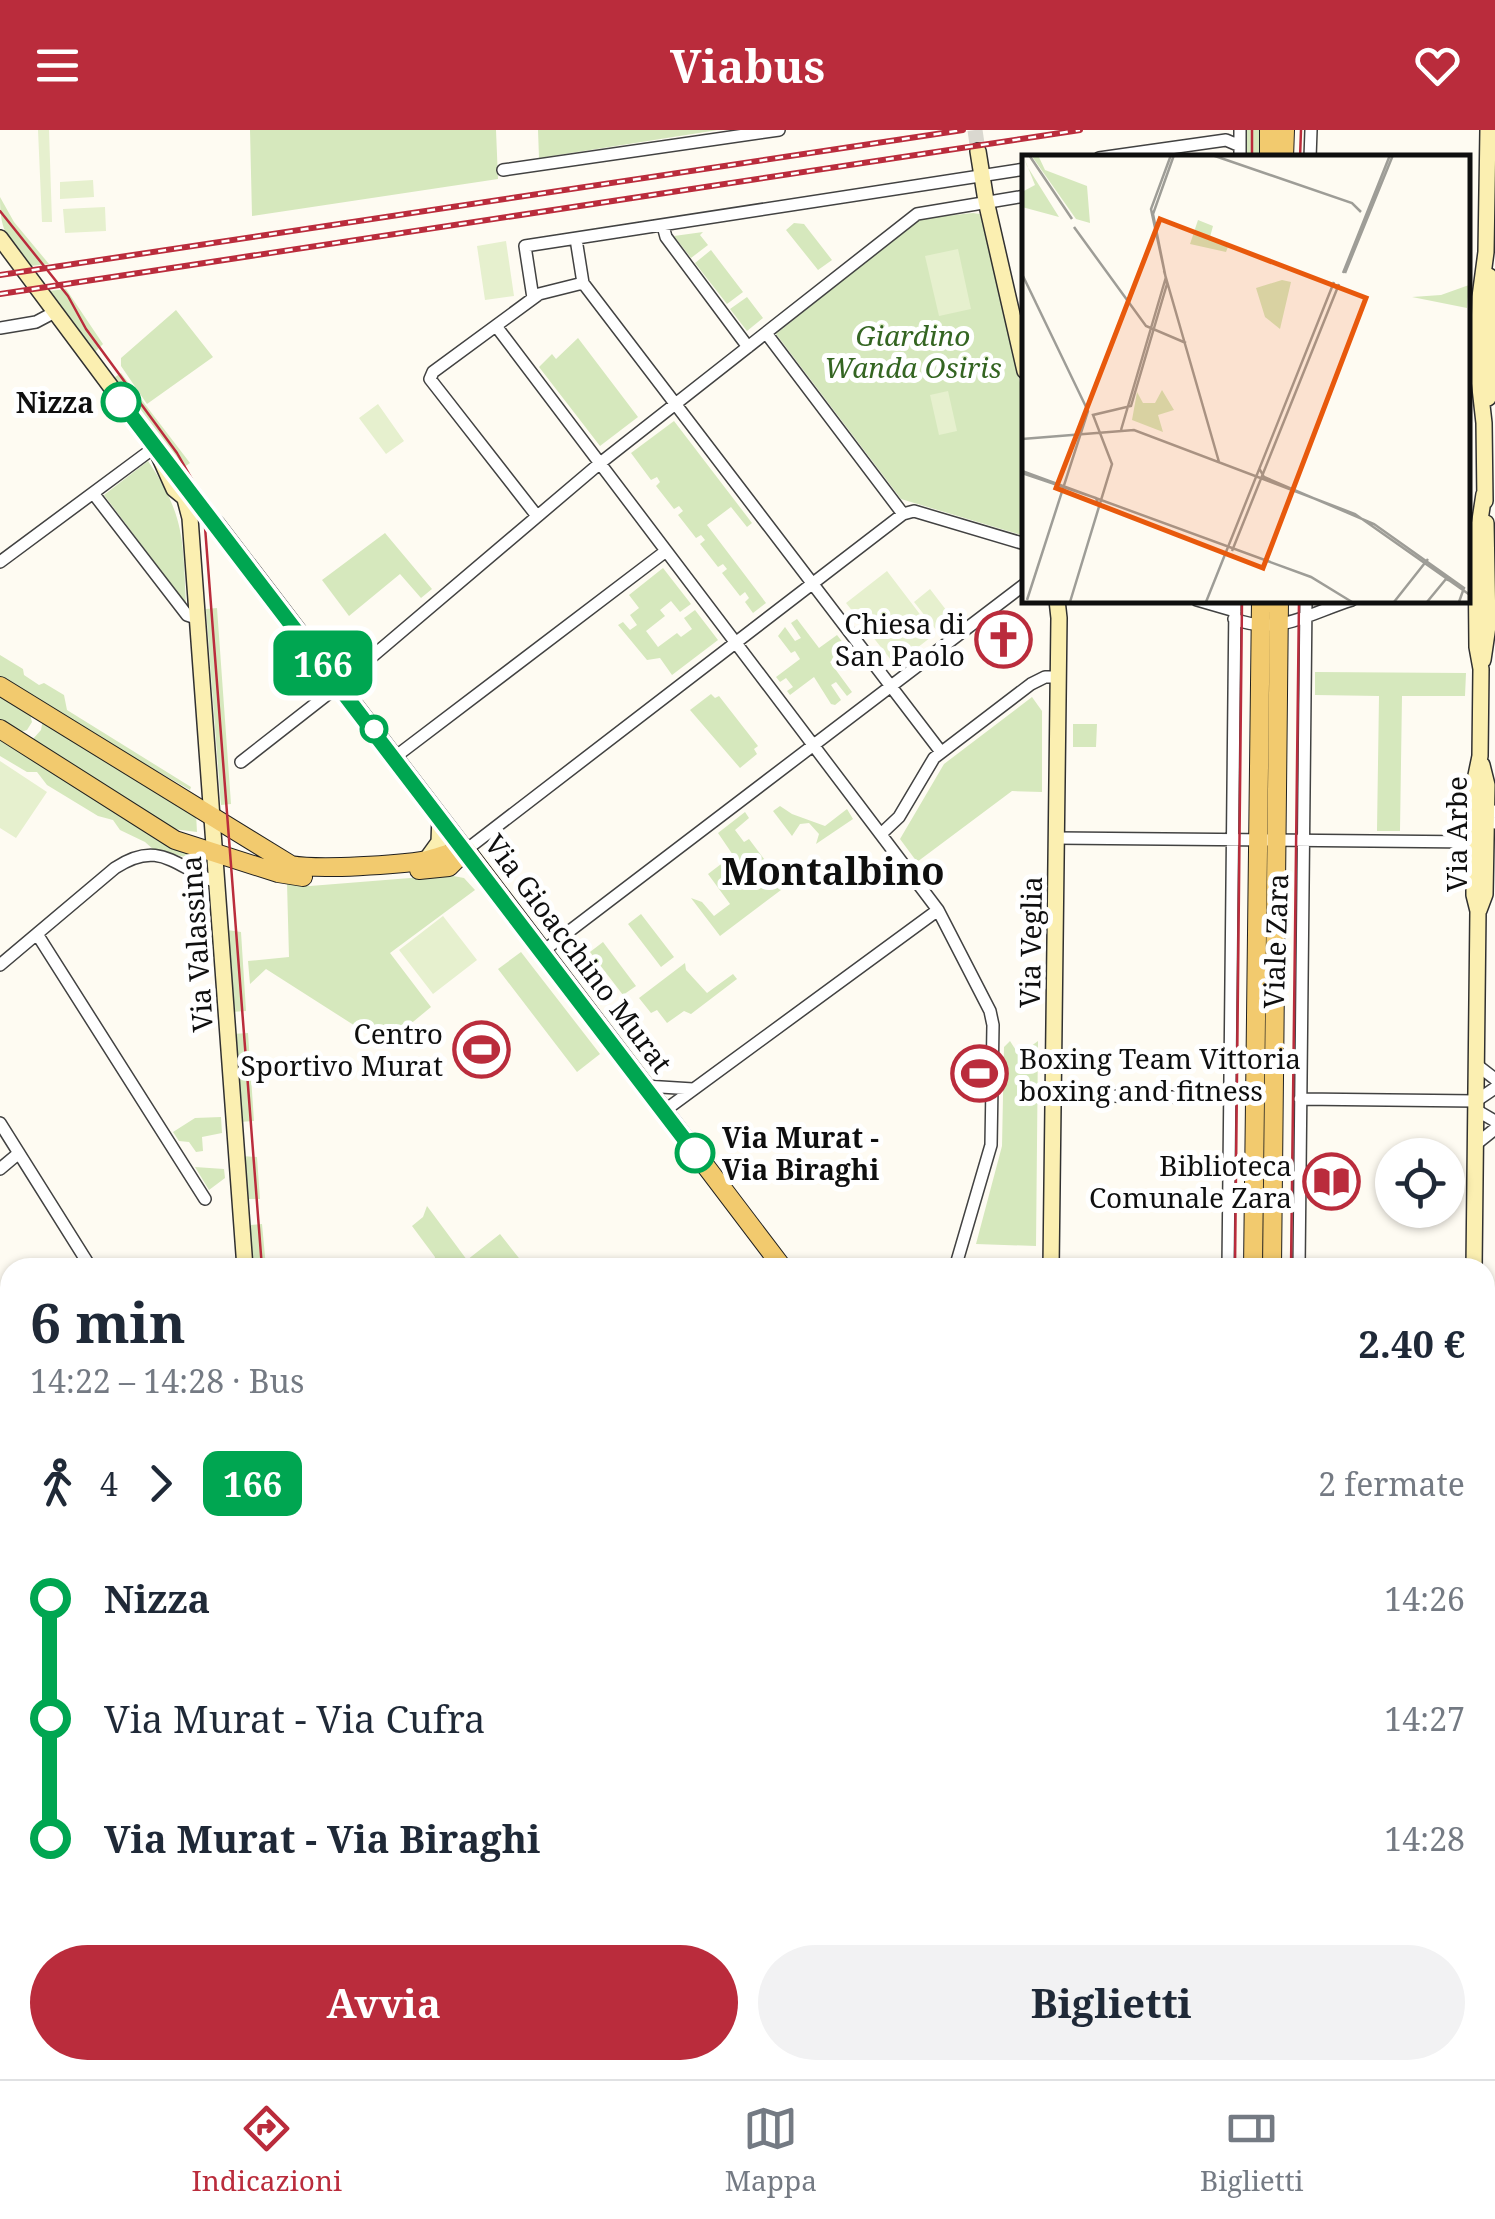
<!DOCTYPE html>
<html lang="it">
<head>
<meta charset="utf-8">
<style>
	body { margin:0; font-family:"Noto Serif",serif; background:#f2f2f3; color:#1f2937; height:100vh; display:flex; flex-direction:column; font-size:38px; white-space:nowrap }
	* { box-sizing:border-box; margin:0 }
	p { font-size:32px; color:#747a83 }
	.icon { flex:none; width:55px; height:55px; fill:none; stroke:currentColor; stroke-width:2; stroke-linecap:round; stroke-linejoin:round }
	.map { position:relative; flex:1; overflow:hidden }
	.side { position:absolute; left:0px; top:1128px; width:1495px; height:822px; display:flex; flex-direction:column; background:#fff; border-radius:30px 30px 0 0; box-shadow:0 2px 8px #0004 }
	.side>* { flex:none }
	.badge { padding:0 20px; border-radius:15px; font-size:35px; line-height:65px }
	.controls { position:absolute; left:1375px; top:1008px; display:grid; gap:20px }
	.controls a { display:grid; place-items:center; width:90px; height:90px; border-radius:50%; background:#fff; box-shadow:0 2px 8px #0004; font-size:50px }
	.map>.badge { position:absolute; translate:-50% -50%; box-shadow:0 0 0 5px #fff }
	.legs { display:flex; align-items:center; gap:15px; height:110px; padding:0 30px; font-size:32px }
	.legs p { margin-inline-start:auto }
	.overview { display:flex; align-items:center; justify-content:space-between; height:170px; padding:0 30px }
	h1 { font-size:55px; font-weight:700; line-height:75px }
	.primary-button { display:flex; gap:20px; margin-top:auto; padding:20px 30px }
	.primary-button a { flex:1; height:115px; border-radius:60px; background:#ba2c3c; color:#fff; font-size:40px; font-weight:700; line-height:115px; text-align:center }
	.primary-button a+a { background:#f2f2f3; color:#1f2937 }
	ul { padding:0 30px; list-style:none }
	li { display:flex; align-items:center; gap:35px; height:120px; font-size:38px }
	li i { display:grid; place-items:center; width:15px; height:100%; margin:0 12px; background:currentColor }
	li i::after { content:''; width:25px; height:25px; margin:-12px; border:8px solid; border-radius:50%; background:#fff }
	li p { margin-inline-start:auto }
	li:first-child i { background:linear-gradient(#0000 50%,currentColor 0) }
	li:last-child i { background:linear-gradient(currentColor 50%,#0000 0) }
	header { display:flex; justify-content:space-between; align-items:center; height:130px; padding:0 30px; background:#ba2c3c; color:#fff; font-size:45px; font-weight:700 }
	.tabs { display:flex; justify-content:space-around; align-items:center; height:140px; border-top:2px solid #e0e1e3; background:#fff; font-size:28px; color:#747a83 }
	.tabs a { display:grid; justify-items:center; gap:5px }
	.tabs .current { color:#ba2c3c }
	.map>svg:first-child { display:block }
	.green { fill:#d6e8bd }
	.pitch { fill:#e6f0ce }
	.lines { fill:none; stroke-linecap:round; stroke-linejoin:round }
	.secondary-tunnel { stroke:#dad8d0; stroke-width:15; stroke-dasharray:15 8; stroke-linecap:butt }
	.street-casing { stroke:#424242; stroke-width:14 }
	.secondary-casing { stroke:#313131; stroke-width:18 }
	.primary-casing { stroke:#202020; stroke-width:20 }
	.street { stroke:#fff; stroke-width:11 }
	.secondary { stroke:#fbefb1; stroke-width:15 }
	.primary { stroke:#f2ca6e; stroke-width:18 }
	.tram { stroke:#ba2c3c; stroke-width:2.5 }
	.rail-casing { stroke:#ba2c3c; stroke-width:6 }
	.rail { stroke:#fff; stroke-width:2.5; stroke-dasharray:8; stroke-linecap:butt }
	.line-1-casing { stroke:#fff; stroke-width:22 }
	.line-1 { stroke:#00a651; stroke-width:15 }
	.stop-1-dot { fill:#fff; stroke:#00a651; stroke-width:5 }
	.labels { text-anchor:middle; dominant-baseline:central; stroke-width:10; stroke-linejoin:round; paint-order:stroke }
	.park-label { font-size:28px; font-style:italic; fill:#346522; stroke:#fff }
	.stop-label { font-size:28px; font-weight:bold; fill:#0f0f0f; stroke:#fff; text-anchor:end }
	.poi-label { font-size:28px; fill:#0f0f0f; stroke:#fff; text-anchor:end }
	.street-label { font-size:28px; fill:#0f0f0f; stroke:#fff }
	.district-label { font-size:38px; font-weight:bold; fill:#0f0f0f; stroke:#fff }
	.inset-road { fill:none; stroke:#9e9d97; stroke-width:2.5 }
	.view { fill:#e8590c; fill-opacity:0.15; stroke:#e8590c; stroke-width:5 }
	.inset-edge { fill:none; stroke:#0f0f0f; stroke-width:5 }
</style>
</head>
<body>
<header><svg class="icon" aria-label="menu" viewBox="0 0 24 24"><path d="M4 6h16M4 12h16M4 18h16"/></svg>Viabus<svg class="icon" aria-label="heart" viewBox="0 0 24 24"><path d="M12 20l-8-8c-3-5 5-10 8-4 3-6 11-1 8 4z"/></svg></header>
<div class="map">
<svg width="1495" height="1949" viewBox="0 0 1495 1949">
	<rect width="100%" height="100%" fill="#fefbf2"/>
	<path class="green" d="M250 0H496L498 49 252 86Z
		M538 0H718L539 28Z
		M1244 0H1261V27L1244 28Z
		M0 67 14 92 49 134 31 136C8 108 0 104 0 67Z
		M973 83 980 84 1025 274V404L1021 405 901 369 776 204 919 89Z
		M794 93 804 94 832 130 818 140 786 100Z
		M703 102 700 105 708 115 691 128 674 106Z
		M711 120 743 162 727 174 695 133Z
		M66 159 103 214 95 222 49 161Z
		M747 167 763 188 747 201 730 179Z
		M176 180 213 227 147 274 121 236V228Z
		M578 208 638 287 600 316 539 237 552 224 556 229Z
		M121 243 190 333 180 340 175 334 112 249Z
		M674 291 752 393 747 397 731 377 707 395 766 473 753 483 745 472 749 468 745 462 740 466 722 443 727 439 723 434 718 437 700 414 705 410 701 405 696 408 678 385 683 381 679 376 674 379 656 356 660 352 657 347 651 350 631 323Z
		M148 331C185 385 183 411 186 474L104 365Z
		M385 403 432 459 421 468 400 444 349 486 322 450Z
		M663 438 691 474 680 482 671 471 660 480 665 486 646 501 658 517 677 503 681 507 692 499 684 488 695 480 718 510 672 545 660 528 647 530 618 495 623 492 630 500 637 495 630 485 639 478 629 465Z
		M217 478 231 674 221 675 206 479Z
		M797 489 819 518 837 505 847 518 830 532 852 562 847 566 836 552 831 555 841 570 835 575 831 574 814 547 790 565 787 561 793 557 786 548 780 552 776 547 800 529 795 521 791 523 778 506 785 497 795 511 801 508 791 493Z
		M0 525 23 539 24 545 39 555 44 553 64 565 67 580 191 657 190 660 0 550Z
		M1315 542 1466 543 1465 566H1402L1400 701H1377L1379 566 1315 565Z
		M0 562 29 580 32 592 27 600 18 603 0 593Z
		M711 564 715 568 719 566 758 616 754 619 757 624 740 638 690 580Z
		M1032 567 1042 581V662L1012 661 917 732 900 709 944 634Z
		M43 589 196 684 197 702 173 699 32 610 41 600Z
		M1073 594H1097L1096 617H1073Z
		M0 605 158 711 198 725V735L185 727 154 720 145 712 120 700 113 690 98 686 47 655 37 642H27L0 626Z
		M780 676 792 684 825 696 847 679 853 689 816 714 819 704 809 693 800 694 792 706 773 681Z
		M745 682 749 688 735 700 744 712 749 709 785 757 720 806 691 768 702 772 714 786 730 774 708 744 733 725 718 703Z
		M448 745 464 748 475 760 390 823 431 877 385 915 266 839 250 854 248 831 289 827 287 753 310 756Z
		M641 784 674 827 661 837 628 794Z
		M227 800 241 802 246 881 231 882Z
		M603 812 636 856 623 865 590 822Z
		M521 822 600 924 577 942 498 839Z
		M685 833 686 840 707 863 733 844 737 849 691 884 684 881 667 893 657 880 651 883 639 868Z
		M248 903 254 991 239 992 232 904Z
		M1010 911 1019 925 1038 911 1036 1116 976 1114 1002 1016 1004 917Z
		M221 987 222 1003 202 1007 203 1021 196 1022 189 1012 179 1011 173 1002 195 988Z
		M241 1026 257 1027 260 1069H245Z
		M195 1037 224 1039 225 1048 209 1060Z
		M427 1076 467 1130 500 1104 526 1137H434L435 1127 412 1096 423 1087Z
		M262 1094 266 1137 249 1138 251 1095Z"/>
	<path class="pitch" d="M38 0H49L52 92H42Z
		M93 50 94 67 60 69V52Z
		M105 77 106 101 65 103 63 79Z
		M506 111 514 166 485 170 477 116Z
		M958 119 971 179 939 186 925 126Z
		M948 261 957 301 939 305 930 265Z
		M378 274 404 311 386 324 359 288Z
		M887 441 935 504 895 535 846 473Z
		M930 459 953 489 937 501 914 472Z
		M0 631 47 662 16 708 0 698Z
		M443 786 477 830 433 864 399 820Z"/>
	<g class="lines">
		<path class="secondary-tunnel" d="M975 0 978 21"/>
		<defs>
			<path id="street" d="M1099 28 1226 10 1240 16
				M1240 28V0
				M1310 28 1311 0
				M503 40 779 0
				M663 96 666 107 748 217
				M576 109 583 153 941 622
				M533 168 525 116 1025 39
				M496 196 938 780 990 881 993 895 991 1015 955 1138
				M0 198 36 192 53 183
				M766 203 903 384
				M93 363 187 485 196 488
				M537 386 430 249 433 242 539 164 583 153
				M0 432 155 317
				M1197 470 1235 481
				M1234 489C1280 506 1309 483 1352 470
				M395 627 666 421
				M241 632 328 564 599 334 917 84 1025 66
				M1495 681 1486 687 1495 693
				M881 704 899 687 934 628 1031 554 1045 547H1059
				M1056 708 1474 712
				M466 720 903 384 914 381 1025 414
				M37 804 205 1069
				M542 822 1025 454
				M0 835 115 738C160 708 176 738 216 752
				M1477 935 1495 949
				M645 956 693 959
				M1053 965 1229 968
				M1300 969 1476 971 1495 958
				M1476 980 1495 991
				M664 981 938 780
				M0 993 91 1138
				M1475 1015 1495 999
				M0 1039 19 1023
				M1228 1138 1235 470
				M1299 1138 1306 470
				M1485 1165H1495
				M1485 1291H1495
				M0 1298 10 1289
				M1485 1459H1495
				M0 1581 10 1585
				M1485 1645H1495
				M318 1940 319 1949
				M581 1940 582 1949
				M613 1940 622 1949
				M974 1940V1949
				M308 1949V1940
				M640 1949 642 1940
				M1217 1949V1940
				M1291 1949V1940"/>
			<path id="secondary" d="M978 21 986 71 1025 241
				M0 108 161 324
				M1488 268 1492 178 1489 146
				M155 317 174 359 217 394 466 720
				M180 350 190 388 245 1138
				M1485 371 1484 293 1478 240 1480 167 1486 122 1488 0
				M1483 530 1488 496 1486 393
				M426 730 439 712 440 686
				M1479 780 1485 764 1487 655 1482 635
				M1051 1138 1059 488 1057 470
				M1474 1138 1478 781 1474 765V655L1480 626 1481 539 1477 517 1476 416 1484 364
				M0 1375 10 1406
				M10 1471 6 1499 10 1529
				M1485 1878 1495 1888
				M1485 1898H1495
				M0 1906H10
				M0 1936H10
				M40 1940 41 1949
				M1431 1940 1445 1949
				M1246 1949V1940
				M1262 1949V1940
				M1477 1949 1495 1934"/>
			<path id="primary" d="M1269 28V0
				M1284 28 1285 0
				M0 556 291 735C320 740 398 735 427 730 441 727 451 721 466 720
				M0 599 175 710 278 743 303 747
				M466 720 783 1138
				M419 740 449 737 466 720
				M1253 1138 1261 470
				M1272 1138 1279 470
				M1485 1356H1495
				M1485 1393H1495
				M0 1517 10 1512
				M0 1556 10 1551"/>
		</defs>
		<use href="#street" class="street-casing"/>
		<use href="#secondary" class="secondary-casing"/>
		<use href="#primary" class="primary-casing"/>
		<use href="#street" class="street"/>
		<use href="#secondary" class="secondary"/>
		<use href="#primary" class="primary"/>
		<path class="tram" d="M1252 28V0
			M1300 28 1301 0
			M0 81 68 166 86 199 177 323 193 351 204 384 262 1138
			M1235 1138 1242 470
			M1291 1138 1299 470
			M1485 1372H1495
			M0 1922H10
			M302 1940 305 1949
			M1225 1949V1940
			M1281 1949V1940"/>
		<defs>
			<path id="rail" d="M0 145 963 0
				M0 164 1080 0"/>
		</defs>
		<use href="#rail" class="rail-casing"/>
		<use href="#rail" class="rail"/>
	</g>
	<g class="lines">
		<defs>
			<path id="line-1" d="M121 272 695 1023"/>
		</defs>
		<use href="#line-1" class="line-1-casing"/>
		<use href="#line-1" class="line-1"/>
	</g>
	<defs>
		<symbol id="church-ring" viewBox="-11 -11 22 22"><circle r="9.5" fill="#fff" stroke="#ba2c3c" stroke-width="1.5"/><path d="M-1.2-6h2.4v3.5h3.3v2.4h-3.3V6h-2.4V-.1h-3.3v-2.4h3.3Z" fill="#ba2c3c"/></symbol>
		<symbol id="stadium-ring" viewBox="-11 -11 22 22"><circle r="9.5" fill="#fff" stroke="#ba2c3c" stroke-width="1.5"/><path d="M0-5a6.5 5 0 1 0 0 10a6.5 5 0 1 0 0-10ZM-3.5-1.8h7v3.6h-7Z" fill="#ba2c3c"/></symbol>
		<symbol id="library-ring" viewBox="-11 -11 22 22"><circle r="9.5" fill="#fff" stroke="#ba2c3c" stroke-width="1.5"/><path d="M-6-4Q-3-5.5-.7-3.5V5Q-3 3-6 4ZM6-4Q3-5.5 .7-3.5V5Q3 3 6 4Z" fill="#ba2c3c"/></symbol>
	</defs>
	<g fill-rule="evenodd">
		<use href="#church-ring" x="972" y="478" width="63" height="63"/>
		<use href="#stadium-ring" x="450" y="888" width="63" height="63"/>
		<use href="#stadium-ring" x="948" y="912" width="63" height="63"/>
		<use href="#library-ring" x="1300" y="1020" width="63" height="63"/>
	</g>
	<g class="stop-1-dot">
		<circle cx="121" cy="272" r="18"/>
		<circle cx="374" cy="599" r="12"/>
		<circle cx="695" cy="1023" r="18"/>
	</g>
	<g class="labels">
		<g class="park-label">
			<text x="913" y="205">Giardino<tspan x="913" dy="32">Wanda Osiris</tspan></text>
		</g>
		<g class="stop-label">
			<text x="94" y="272">Nizza</text>
			<text x="722" y="1007" text-anchor="start">Via Murat -<tspan x="722" dy="32">Via Biraghi</tspan></text>
		</g>
		<g class="poi-label">
			<text x="965" y="493">Chiesa di<tspan x="965" dy="32">San Paolo</tspan></text>
			<text x="443" y="903">Centro<tspan x="443" dy="32">Sportivo Murat</tspan></text>
			<text x="1019" y="928" text-anchor="start">Boxing Team Vittoria<tspan x="1019" dy="32">boxing and fitness</tspan></text>
			<text x="1292" y="1035">Biblioteca<tspan x="1292" dy="32">Comunale Zara</tspan></text>
		</g>
		<g class="street-label">
			<text transform="translate(1456 704) rotate(-90)">Via Arbe</text>
			<text transform="translate(1275 811) rotate(-88)">Viale Zara</text>
			<text transform="translate(1030 812) rotate(-89)">Via Veglia</text>
			<text transform="translate(196 814) rotate(-94)">Via Valassina</text>
			<text transform="translate(579 823) rotate(53)">Via Gioacchino Murat</text>
		</g>
		<g class="district-label">
			<text x="833" y="740">Montalbino</text>
		</g>
	</g>
	<g transform="translate(1022 25)">
		<rect width="448" height="448" fill="#fefbf2"/>
		<path d="M1 0 5 11 37 62 0 52V37L13 30ZM9 0H16L23 15 65 31 68 68 54 64ZM176 65 191 71 188 82 207 89 204 97 168 89ZM260 125 269 127 258 174 243 162 234 133ZM447 130 445 153 390 142 419 140ZM140 235 152 255 136 260 141 277 110 265 115 237 121 248H133Z" fill="#d6e8bd"/>
		<path class="inset-road" d="M7 0 50 64M190 0 330 48 339 57M52 72 124 171 164 188M142 116 197 307M321 118 368 0M323 118 371 0M0 119 14 148M143 119 129 54 149 0M99 275 144 122M0 284 112 275 333 359 448 440M237 313 242 322 352 369 442 433 437 447M0 316 289 422 330 447M0 318 74 343 77 351M210 396 317 129M5 445 66 256 13 146M48 447 90 309 71 260 109 251 145 129 131 59 152 0M184 447 312 127M372 447 406 404M405 447 424 424 436 429"/>
		<path class="view" d="M138 64 344 143 241 413 34 333Z"/>
		<rect width="448" height="448" class="inset-edge"/>
	</g>
</svg>
<div class="controls">
<a><svg class="icon" aria-label="locate" viewBox="0 0 24 24"><circle cx="12" cy="12" r="6"/><path d="M12 2v4M12 18v4M2 12h4M18 12h4"/></svg></a>
</div>
<b class="badge" style="left:323px;top:533px;background:#00a651;color:#fff">166</b>
<section class="side">
<div class="overview"><div><h1>6 min</h1><p>14:22 – 14:28 · Bus</p></div><b>2.40 €</b></div>
<div class="legs"><svg class="icon" aria-label="walk" viewBox="0 0 24 24"><circle cx="13" cy="4" r="2"/><path d="M13 8l-2 6 4 7M11 14l-3 7M7 12l3-4h3l4 4"/></svg>4<svg class="icon" aria-label="forward" viewBox="0 0 24 24"><path d="M9 5l7 7-7 7"/></svg><b class="badge" style="background:#00a651;color:#fff">166</b><p>2 fermate</p></div>
<ul>
<li><i style="color:#00a651"></i><b>Nizza</b><p>14:26</p></li>
<li><i style="color:#00a651"></i><span>Via Murat - Via Cufra</span><p>14:27</p></li>
<li><i style="color:#00a651"></i><b>Via Murat - Via Biraghi</b><p>14:28</p></li>
</ul>
<div class="primary-button"><a>Avvia</a><a>Biglietti</a></div>
</section>
</div>
<nav class="tabs">
<a class="current"><svg class="icon" aria-label="directions" viewBox="0 0 24 24"><path d="M12 3l9 9-9 9-9-9zM9 14v-3h6M13 9l2 2-2 2"/></svg>Indicazioni</a>
<a><svg class="icon" aria-label="map" viewBox="0 0 24 24"><path d="M3 6l6-2 6 2 6-2v14l-6 2-6-2-6 2zM9 4v14M15 6v14"/></svg>Mappa</a>
<a><svg class="icon" aria-label="tickets" viewBox="0 0 24 24"><path d="M3 7h18v10H3zM15 7v10"/></svg>Biglietti</a>
</nav>
</body>
</html>
